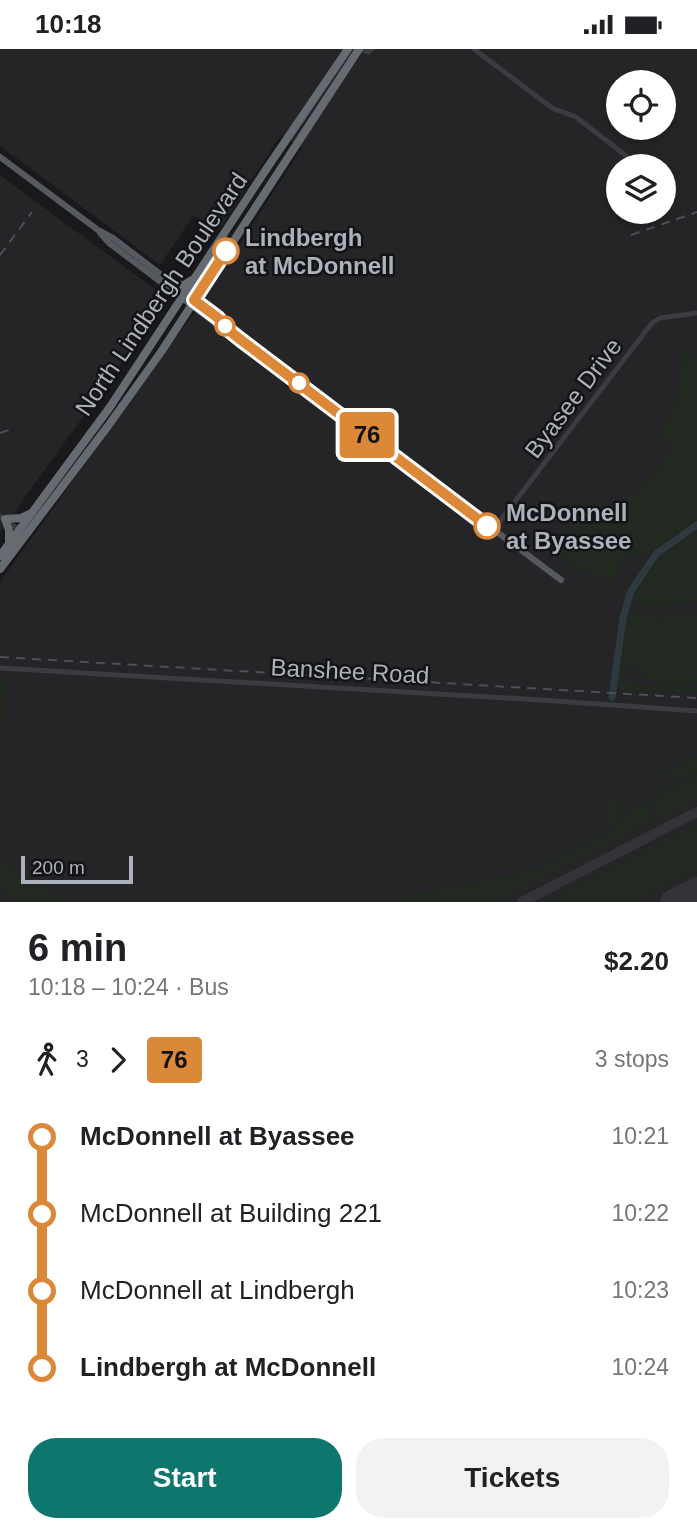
<!DOCTYPE html>
<html lang="en">
<head>
<meta charset="utf-8">
<style>
	body { margin:0; font-family:Arial,sans-serif; background:#f2f2f2; color:#202124; height:100vh; display:flex; flex-direction:column; font-size:26px; white-space:nowrap }
	* { box-sizing:border-box; margin:0 }
	p { font-size:23px; color:#757577 }
	.icon { flex:none; width:38px; height:38px; fill:none; stroke:currentColor; stroke-width:2; stroke-linecap:round; stroke-linejoin:round }
	.map { position:relative; height:853px; overflow:hidden }
	.sheet { display:flex; flex-direction:column; background:#fff; flex:1 }
	.sheet>* { flex:none }
	.badge { padding:0 14px; border-radius:5px; font-size:24px; line-height:46px }
	.tools { position:absolute; left:606px; top:21px; display:grid; gap:14px }
	.tools a { display:grid; place-items:center; width:70px; height:70px; border-radius:50%; background:#fff; box-shadow:0 4px 10px #0003; font-size:35px }
	.scale { position:absolute; left:21px; bottom:18px; width:112px; box-sizing:border-box; padding-left:7px; border:4px solid #acb2bb; border-top:0; font-size:19px; line-height:24px; white-space:nowrap; color:#acb2bb; -webkit-text-stroke:5px #141416; paint-order:stroke }
	.map>.badge { position:absolute; translate:-50% -50%; box-shadow:0 0 0 4px #fff }
	.legs { display:flex; align-items:center; gap:10px; height:77px; padding:0 28px; font-size:23px }
	.legs p { margin-inline-start:auto }
	.headline { display:flex; align-items:center; justify-content:space-between; height:119px; padding:0 28px }
	h1 { font-size:38px; font-weight:700; line-height:52px }
	.cta { display:flex; gap:14px; margin-top:auto; padding:14px 28px }
	.cta a { flex:1; height:80px; border-radius:28px; background:#0f766e; color:#fff; font-size:28px; font-weight:700; line-height:80px; text-align:center }
	.cta a+a { background:#f2f2f2; color:#202124 }
	ul { padding:0 28px; list-style:none }
	li { display:flex; align-items:center; gap:24px; height:77px; font-size:26px }
	li i { display:grid; place-items:center; width:10px; height:100%; margin:0 9px; background:currentColor }
	li i::after { content:''; width:18px; height:18px; margin:-9px; border:5px solid; border-radius:50%; background:#fff }
	li p { margin-inline-start:auto }
	li:first-child i { background:linear-gradient(#0000 50%,currentColor 0) }
	li:last-child i { background:linear-gradient(currentColor 50%,#0000 0) }
	.status { display:flex; justify-content:space-between; align-items:center; height:49px; padding:0 35px; background:#fff; direction:ltr }
	.status svg { height:19px; fill:currentColor }
	.map>svg:first-child { display:block }
	.built { fill:#252528; fill-rule:evenodd }
	.green { fill:#212921 }
	.lines { fill:none; stroke-linecap:round; stroke-linejoin:round }
	.river { stroke:#2f3a40; stroke-width:7 }
	.taxiway { stroke:#333438; stroke-width:10 }
	.runway { stroke:#333438; stroke-width:24 }
	.minor { stroke:#3a3c40; stroke-width:5 }
	.major { stroke:#56595f; stroke-width:6 }
	.highway { stroke:#666a71; stroke-width:8 }
	.rail { stroke:#4d5055; stroke-width:2; stroke-dasharray:9 7; stroke-linecap:butt }
	.line-1-casing { stroke:#fff; stroke-width:16 }
	.line-1 { stroke:#db8839; stroke-width:10 }
	.stop-1-dot { fill:#fff; stroke:#db8839; stroke-width:3.5 }
	.labels { text-anchor:middle; dominant-baseline:central; stroke-width:5; stroke-linejoin:round; paint-order:stroke }
	.stop-label { font-size:24px; font-weight:bold; fill:#acb2bb; stroke:#141416; text-anchor:start }
	.street-label { font-size:24px; fill:#acb2bb; stroke:#141416 }
</style>
</head>
<body>
<div class="status"><b>10:18</b><svg viewBox="0 0 49 12"><path d="M0 12V9h3v3zM5 12V6h3v6zM10 12V3h3v9zM15 12V0h3v12zM26 1h20v11H26zM47 4h2v5h-2z"/></svg></div>
<div class="map">
<svg width="697" height="853" viewBox="0 0 697 853">
	<rect width="100%" height="100%" fill="#19191b"/>
	<path class="built" d="M0 0H697V853H0V533L209 243 302 99 281 86 220 179 193 167 160 216 0 97ZM618 33H663V79H618ZM618 117H663V163H618Z
		M0 126 168 250 0 483Z"/>
	<path class="green" d="M682 298 697 310V473L656 502 643 508 626 506 621 511 613 534 577 520 548 500 594 452 618 465 674 400 660 385C678 354 682 333 682 298Z
		M697 482V553L657 557 634 554C636 539 648 517 660 506 670 497 685 490 697 482Z
		M627 566 659 569 697 566V634L687 635 657 634C650 627 640 624 631 618L630 615 626 614V630L630 634 639 637 642 636 697 639V643L621 641 616 638Z
		M0 626 7 627 0 729Z
		M697 706V722L656 743V740L677 728 674 724 656 731 655 728Z
		M697 726V751L661 770 650 750Z
		M617 748 625 762 618 767 611 778H609L602 756Z
		M644 753 655 772 498 853H378L534 821 613 781 619 773 622 776 620 771 634 759Z
		M697 777V821L634 853H546Z
		M0 808 12 819 66 853H22L0 839Z"/>
	<g class="lines">
		<path class="river" d="M612 648 623 569 631 542 656 505 697 476"/>
		<path class="taxiway" d="M522 853 697 763"/>
		<path class="runway" d="M672 853 697 840"/>
		<path class="minor" d="M363 0 368 3 372 0
			M474 0 552 59 576 68 638 116
			M0 467 21 482
			M493 481 652 274 660 269 697 264
			M0 619 541 651 697 662"/>
		<path class="major" d="M0 108 98 181 113 189 218 269 226 279 262 307 561 531
			M100 184 109 194 215 274 224 278"/>
		<path class="highway" d="M173 235 184 236 192 231
			M9 492V481L5 470 21 469 32 464
			M0 507 110 358 265 122 348 0
			M0 520 108 377 161 303 359 0"/>
		<path class="rail" d="M631 186 697 163
			M0 206 32 163
			M0 384 9 381
			M0 608 697 649"/>
	</g>
	<g class="lines">
		<defs>
			<path id="line-1" d="M226 202 194 251 218 269 226 279 241 291 487 477"/>
		</defs>
		<use href="#line-1" class="line-1-casing"/>
		<use href="#line-1" class="line-1"/>
	</g>
	<g class="stop-1-dot">
		<circle cx="226" cy="202" r="12"/>
		<circle cx="225" cy="277" r="9"/>
		<circle cx="299" cy="334" r="9"/>
		<circle cx="487" cy="477" r="12"/>
	</g>
	<g class="labels">
		<g class="stop-label">
			<text x="245" y="188">Lindbergh<tspan x="245" dy="28">at McDonnell</tspan></text>
			<text x="506" y="463">McDonnell<tspan x="506" dy="28">at Byassee</tspan></text>
		</g>
		<g class="street-label">
			<text transform="translate(161 245) rotate(-56)">North Lindbergh Boulevard</text>
			<text transform="translate(573 349) rotate(-53)">Byasee Drive</text>
			<text transform="translate(350 622) rotate(3)">Banshee Road</text>
		</g>
	</g>
</svg>
<div class="tools">
<a><svg class="icon" aria-label="locate" viewBox="0 0 24 24"><circle cx="12" cy="12" r="6"/><path d="M12 2v4M12 18v4M2 12h4M18 12h4"/></svg></a>
<a><svg class="icon" aria-label="layers" viewBox="0 0 24 24"><path d="M12 4l9 5-9 5-9-5zM3 14l9 5 9-5"/></svg></a>
</div>
<div class="scale">200 m</div>
<b class="badge" style="left:367px;top:386px;background:#db8839;color:#111">76</b>
</div>
<section class="sheet">
<div class="headline"><div><h1>6 min</h1><p>10:18 – 10:24 · Bus</p></div><b>$2.20</b></div>
<div class="legs"><svg class="icon" aria-label="walk" viewBox="0 0 24 24"><circle cx="13" cy="4" r="2"/><path d="M13 8l-2 6 4 7M11 14l-3 7M7 12l3-4h3l4 4"/></svg>3<svg class="icon" aria-label="forward" viewBox="0 0 24 24"><path d="M9 5l7 7-7 7"/></svg><b class="badge" style="background:#db8839;color:#111">76</b><p>3 stops</p></div>
<ul>
<li><i style="color:#db8839"></i><b>McDonnell at Byassee</b><p>10:21</p></li>
<li><i style="color:#db8839"></i><span>McDonnell at Building 221</span><p>10:22</p></li>
<li><i style="color:#db8839"></i><span>McDonnell at Lindbergh</span><p>10:23</p></li>
<li><i style="color:#db8839"></i><b>Lindbergh at McDonnell</b><p>10:24</p></li>
</ul>
<div class="cta"><a>Start</a><a>Tickets</a></div>
</section>
</body>
</html>
